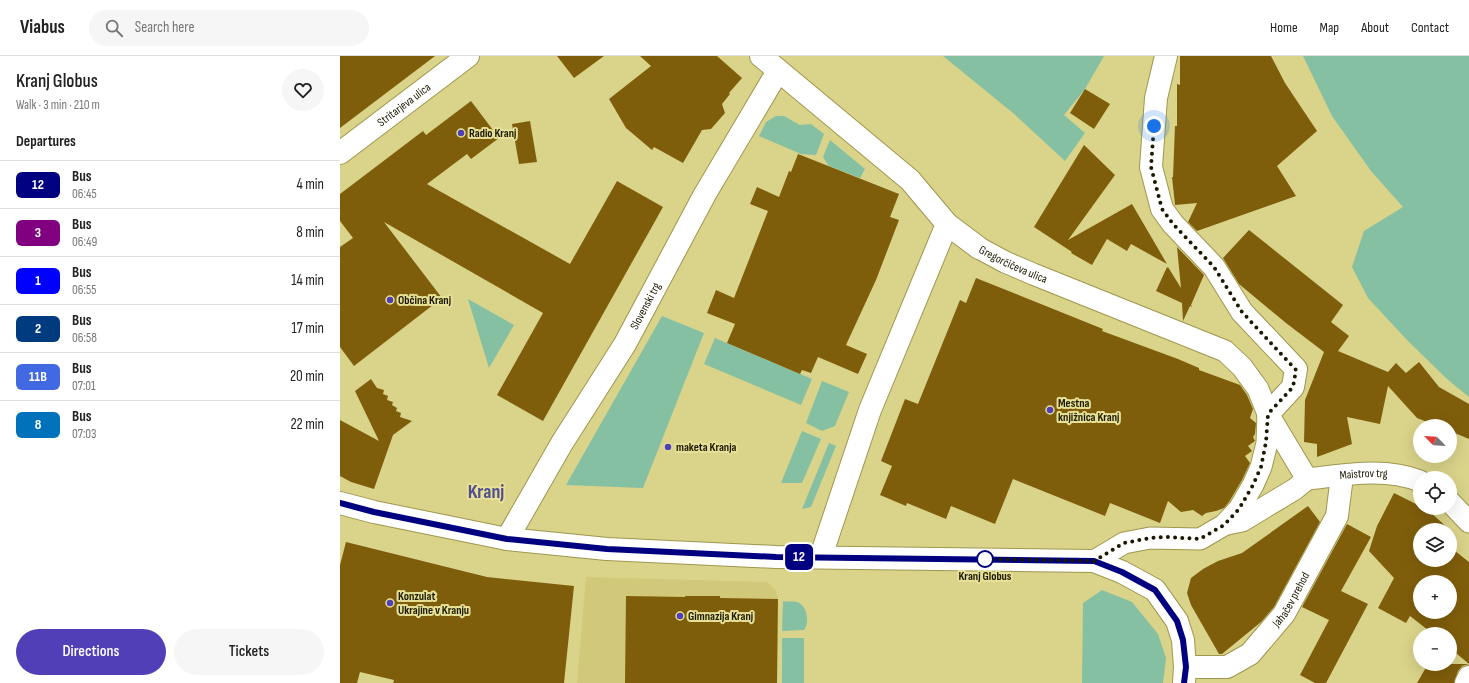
<!DOCTYPE html>
<html lang="en">
<head>
<meta charset="utf-8">
<style>
	body { margin:0; font-family:"Sofia Sans Condensed",sans-serif; background:#f6f6f6; color:#222; height:100vh; display:flex; flex-direction:column; font-size:15px; white-space:nowrap }
	* { box-sizing:border-box; margin:0 }
	p { font-size:13px; color:#767676 }
	.icon { flex:none; width:22px; height:22px; fill:none; stroke:currentColor; stroke-width:2; stroke-linecap:round; stroke-linejoin:round }
	.map { position:relative; flex:1; overflow:hidden }
	.details { display:flex; flex-direction:column; background:#fff; width:340px }
	.details>* { flex:none }
	.badge { padding:0 8px; border-radius:6px; font-size:14px; line-height:26px }
	.needle { width:26px; rotate:295deg }
	.tools { position:absolute; left:1073px; top:363px; display:grid; gap:8px }
	.tools a { display:grid; place-items:center; width:44px; height:44px; border-radius:50%; background:#fff; box-shadow:0 4px 16px #0002; font-size:20px }
	.you { position:absolute; width:20px; height:20px; margin:-10px; border:3px solid #fff; border-radius:50%; background:#1a73e8; box-shadow:0 0 0 6px #1a73e833 }
	.map>.badge { position:absolute; translate:-50% -50%; box-shadow:0 0 0 2px #fff }
	h2 { padding:0 16px; font-size:15px; line-height:36px }
	.round { display:grid; place-items:center; flex:none; width:42px; height:42px; border-radius:21px; background:#f6f6f6 }
	.head { display:flex; align-items:center; justify-content:space-between; height:68px; padding:0 16px }
	h1 { font-size:19px; font-weight:600; line-height:30px }
	.cta { display:flex; gap:8px; margin-top:auto; padding:8px 16px }
	.cta a { flex:1; height:46px; border-radius:24px; background:#503fb6; color:#fff; font-size:16px; font-weight:600; line-height:46px; text-align:center }
	.cta a+a { background:#f6f6f6; color:#222 }
	ul { padding:0; list-style:none }
	li { display:flex; align-items:center; gap:12px; height:48px; padding:0 16px; border-top:1px solid #e0e0e0 }
	li div { flex:1 }
	li b { display:block; font-size:15px }
	li em { font-style:normal }
	li .badge { min-width:44px; font-weight:700; text-align:center }
	header { display:flex; align-items:center; gap:24px; box-sizing:border-box; height:56px; padding:0 20px; background:#fff; border-bottom:1px solid #e0e0e0 }
	header strong { font-size:19px }
	nav { display:flex; gap:22px; margin-inline-start:auto; font-size:14px }
	.search { width:280px; height:36px; background:#f6f6f6; display:flex; align-items:center; gap:10px; box-sizing:border-box; padding:0 14px; border-radius:22px; color:#767676; font-size:15px }
	main { display:flex; flex:1; min-height:0 }
	.map>svg:first-child { display:block }
	.built { fill:#d1c879 }
	.green { fill:#85c0a3 }
	.building { fill:#7f5e0b; fill-rule:evenodd }
	.lines { fill:none; stroke-linecap:round; stroke-linejoin:round }
	.pedestrian-casing { stroke:#9f974f; stroke-width:23 }
	.minor-casing { stroke:#9f974f; stroke-width:24 }
	.pedestrian { stroke:#fff; stroke-width:21 }
	.minor { stroke:#fff; stroke-width:22 }
	.line-casing { stroke:#fff; stroke-width:9 }
	.line { stroke:#000080; stroke-width:6 }
	.walk { stroke:#1c1900; stroke-width:4; stroke-dasharray:0 7.2 }
	.poi-dot { fill:#503fb6; stroke:#e7e097; stroke-width:1.5 }
	.stop-dot { fill:#fff; stroke:#000080; stroke-width:2 }
	.labels { text-anchor:middle; dominant-baseline:central; stroke-width:4; stroke-linejoin:round; paint-order:stroke }
	.street-label { font-size:12px; fill:#1c1900; stroke:#e7e097 }
	.poi-label { font-size:12px; font-weight:bold; fill:#1c1900; stroke:#e7e097; text-anchor:start }
	.stop-label { font-size:12px; font-weight:bold; fill:#1c1900; stroke:#e7e097 }
	.town-label { font-size:20px; font-weight:bold; fill:#514f8d; stroke:#e7e097 }
</style>
</head>
<body>
<header>
<strong>Viabus</strong>
<div class="search"><svg class="icon" aria-label="search" viewBox="0 0 24 24"><circle cx="10" cy="10" r="6"/><path d="M15 15l6 6"/></svg>Search here</div>
<nav><a>Home</a><a>Map</a><a>About</a><a>Contact</a></nav>
</header>
<main>
<section class="details">
<div class="head"><div><h1>Kranj Globus</h1><p>Walk · 3 min · 210 m</p></div><a class="round"><svg class="icon" aria-label="heart" viewBox="0 0 24 24"><path d="M12 20l-8-8c-3-5 5-10 8-4 3-6 11-1 8 4z"/></svg></a></div>
<h2>Departures</h2>
<ul>
<li><span class="badge" style="background:#000080;color:#fff">12</span><div><b>Bus</b><p>06:45</p></div><em>4 min</em></li>
<li><span class="badge" style="background:#800080;color:#fff">3</span><div><b>Bus</b><p>06:49</p></div><em>8 min</em></li>
<li><span class="badge" style="background:#00f;color:#fff">1</span><div><b>Bus</b><p>06:55</p></div><em>14 min</em></li>
<li><span class="badge" style="background:#003b80;color:#fff">2</span><div><b>Bus</b><p>06:58</p></div><em>17 min</em></li>
<li><span class="badge" style="background:#4169e1;color:#fff">11B</span><div><b>Bus</b><p>07:01</p></div><em>20 min</em></li>
<li><span class="badge" style="background:#0072bc;color:#fff">8</span><div><b>Bus</b><p>07:03</p></div><em>22 min</em></li>
</ul>
<div class="cta"><a>Directions</a><a>Tickets</a></div>
</section>
<div class="map">
<svg width="1129" height="627" viewBox="0 0 1129 627">
	<rect width="100%" height="100%" fill="#dad38a"/>
	<path class="built" d="M246 521 427 526 436 534 438 543 437 627H237Z"/>
	<path class="green" d="M603 0H764L745 33 724 59 745 77 725 105 673 57Z
		M963 0H1129V341L1107 323 1067 284 1028 242 1012 211 1024 175 1063 151 1031 115 992 60Z
		M436 60H444L460 69 471 68 484 78 476 99 461 98 419 80 426 66Z
		M490 84 525 113 520 122 489 110 483 101Z
		M128 243 174 269 149 312Z
		M322 260 364 277 303 432 226 429Z
		M375 282 472 323 461 349 364 308Z
		M482 325 509 336 495 370 482 375 466 367Z
		M462 375 481 383 462 427H441Z
		M489 387 496 390 471 451 462 453Z
		M762 534 792 546 818 578 826 602 823 627H742L743 547Z
		M443 545C447 546 453 545 457 546 467 549 470 566 464 574L442 575Z
		M442 582H464V627H442Z"/>
	<path class="building" d="M0 0H95L0 72Z
		M217 0H264L234 22Z
		M300 0H377L402 22 389 37 390 38 382 48 385 57 371 73 362 74 343 107 314 91 312 94 286 72 269 43 311 10Z
		M840 0H931L945 27 977 75 937 110 956 140 857 175 848 166 857 147 835 149 832 121H833L835 70H837V28L840 29Z
		M745 33 770 48 754 73 730 57Z
		M131 45 159 82 131 103 127 98 87 128 230 208 277 125 323 151 203 365 157 339 203 257 44 166 102 242 14 310 0 291V191L13 182 0 165V138L83 75 86 79Z
		M190 65 197 106 179 108 172 68Z
		M744 89 775 119 728 184 792 148 827 208 791 188 787 195 767 183 752 209 731 197 732 196 694 171Z
		M458 98 559 138 550 161 559 164 536 224 506 289 527 298 518 318 478 301 471 317 462 314 460 318 387 287 395 268 367 257 376 234 394 242 428 155 410 148 417 131 439 141 449 115 451 116Z
		M909 174 1003 249 991 266 1009 280 998 295 1048 316 1056 307 1066 317 1079 306 1099 331 1129 348V383L1110 375V370H1097L1077 362 1048 330 1040 368 1007 361 1012 388 977 401V388L964 386 965 344 984 296 946 267 899 228 883 202Z
		M837 191 864 219 851 249 852 251 850 250 843 265 842 247 816 235 827 211 828 212V211L841 232Z
		M636 222 763 273 762 275 838 303 859 312V314L900 329 907 339 913 353 910 362 916 367 915 378 913 381 915 385 908 390 912 395 905 400 910 407 902 424 889 446 884 452 876 455 866 457 862 460 853 454 841 456 828 445 820 467 770 447 765 460 673 423 655 468 611 450 606 463 567 447 566 450 540 439 552 410 541 405 565 343 578 348 620 244 626 247Z
		M31 323 37 332 44 334 43 338 48 340 47 344 53 346 52 349 57 352 56 355 61 357 60 361 72 365 53 379 34 433 11 426 0 420V364L39 385 15 335Z
		M1054 437 1080 450V452L1089 455 1110 474H1080V504H1110V491L1129 506V608L1110 592V578H1093L1070 560 1066 567 1038 552 1054 522 1029 495 1037 470ZM1080 526H1110V556H1080Z
		M968 450 980 466 934 551 921 566 882 598H879L851 549 847 537 851 522 863 513 878 505 902 497Z
		M1007 468 1031 481 1001 535 1028 548 986 627H975L960 619 989 564 962 551Z
		M6 486 147 521 234 530 224 627H53L54 624 20 616 17 627H0V509Z
		M286 540 345 541V540H380V542L438 543 437 627H285Z
		M1088 608H1129L1122 610 1118 615 1114 627H1077Z"/>
	<g class="lines">
		<defs>
			<g id="pedestrian">
				<path id="s1" d="M639 192 665 206 693 218 885 295 902 311 918 333 928 358 967 423C1005 419 1044 411 1080 425"/>
				<path d="M1110 446 1129 466"/>
				<path d="M887 468 902 465 955 433 967 423"/>
				<path d="M754 505 784 487 810 482 860 483 884 469 899 453 913 429 921 411 927 387 928 358"/>
			</g>
			<g id="minor">
				<path d="M421 0 570 124 607 168 639 192"/>
				<path d="M826 0 816 42 811 111 822 153 833 168 874 211 902 256 956 313 953 331 928 358"/>
				<path id="s2" d="M0 97 128 0"/>
				<path d="M0 447 34 456 167 483 267 493 436 501 754 505 782 516 815 534 837 565 843 584 845 611 844 627"/>
				<path id="s3" d="M167 483 222 387 285 288 365 138 438 15"/>
				<path d="M481 500 530 354 607 168"/>
				<path id="s4" d="M845 611H887L910 598 944 558 997 460 1002 420"/>
				<path d="M1126 627 1129 621"/>
			</g>
		</defs>
		<use href="#pedestrian" class="pedestrian-casing"/>
		<use href="#minor" class="minor-casing"/>
		<use href="#pedestrian" class="pedestrian"/>
		<use href="#minor" class="minor"/>
	</g>
	<g class="lines">
		<defs>
			<path id="line" d="M0 447 34 456 167 483 267 493 436 501 754 505 782 516 815 534 837 565 843 584 846 611 844 627"/>
		</defs>
		<use href="#line" class="line-casing"/>
		<use href="#line" class="line"/>
		<path class="walk" d="M645 503H642L754 505 784 487 810 482 827 481 860 483 884 469 899 453 913 429 921 411 926 386 928 358 953 331 956 314 902 256 874 211 833 168 822 153 811 111 814 70"/>
	</g>
	<g class="poi-dot">
		<circle cx="121" cy="77" r="4"/>
		<circle cx="50" cy="244" r="4"/>
		<circle cx="710" cy="354" r="4"/>
		<circle cx="328" cy="391" r="4"/>
		<circle cx="50" cy="547" r="4"/>
		<circle cx="340" cy="560" r="4"/>
	</g>
	<circle class="stop-dot" cx="645" cy="503" r="8"/>
	<g class="labels">
		<g class="street-label">
			<text stroke="none"><textPath href="#s2" startOffset="80">Stritarjeva ulica</textPath></text>
			<text stroke="none"><textPath href="#s1" startOffset="38">Gregorčičeva ulica</textPath></text>
			<text stroke="none"><textPath href="#s3" startOffset="271">Slovenski trg</textPath></text>
			<text stroke="none"><textPath href="#s1" startOffset="477">Maistrov trg</textPath></text>
			<text stroke="none"><textPath href="#s4" startOffset="137">Jahačev prehod</textPath></text>
		</g>
		<g class="poi-label">
			<text x="129" y="77">Radio Kranj</text>
			<text x="58" y="244">Občina Kranj</text>
			<text x="718" y="347">Mestna<tspan x="718" dy="14">knjižnica Kranj</tspan></text>
			<text x="336" y="391">maketa Kranja</text>
			<text x="58" y="540">Konzulat<tspan x="58" dy="14">Ukrajine v Kranju</tspan></text>
			<text x="348" y="560">Gimnazija Kranj</text>
		</g>
		<g class="stop-label">
			<text x="645" y="520">Kranj Globus</text>
		</g>
		<g class="town-label">
			<text x="146" y="436">Kranj</text>
		</g>
	</g>
</svg>
<div class="tools">
<a><svg class="needle" viewBox="-14 -14 28 28"><path d="M0-13l5 13h-10z" fill="#e53935"/><path d="M0 13l5-13h-10z" fill="#767676"/></svg></a>
<a><svg class="icon" aria-label="locate" viewBox="0 0 24 24"><circle cx="12" cy="12" r="6"/><path d="M12 2v4M12 18v4M2 12h4M18 12h4"/></svg></a>
<a><svg class="icon" aria-label="layers" viewBox="0 0 24 24"><path d="M12 4l9 5-9 5-9-5zM3 14l9 5 9-5"/></svg></a>
<a>+</a>
<a>−</a>
</div>
<div class="you" style="left:814px;top:70px"></div>
<b class="badge" style="left:459px;top:501px;background:#000080;color:#fff">12</b>
</div>
</main>
</body>
</html>
